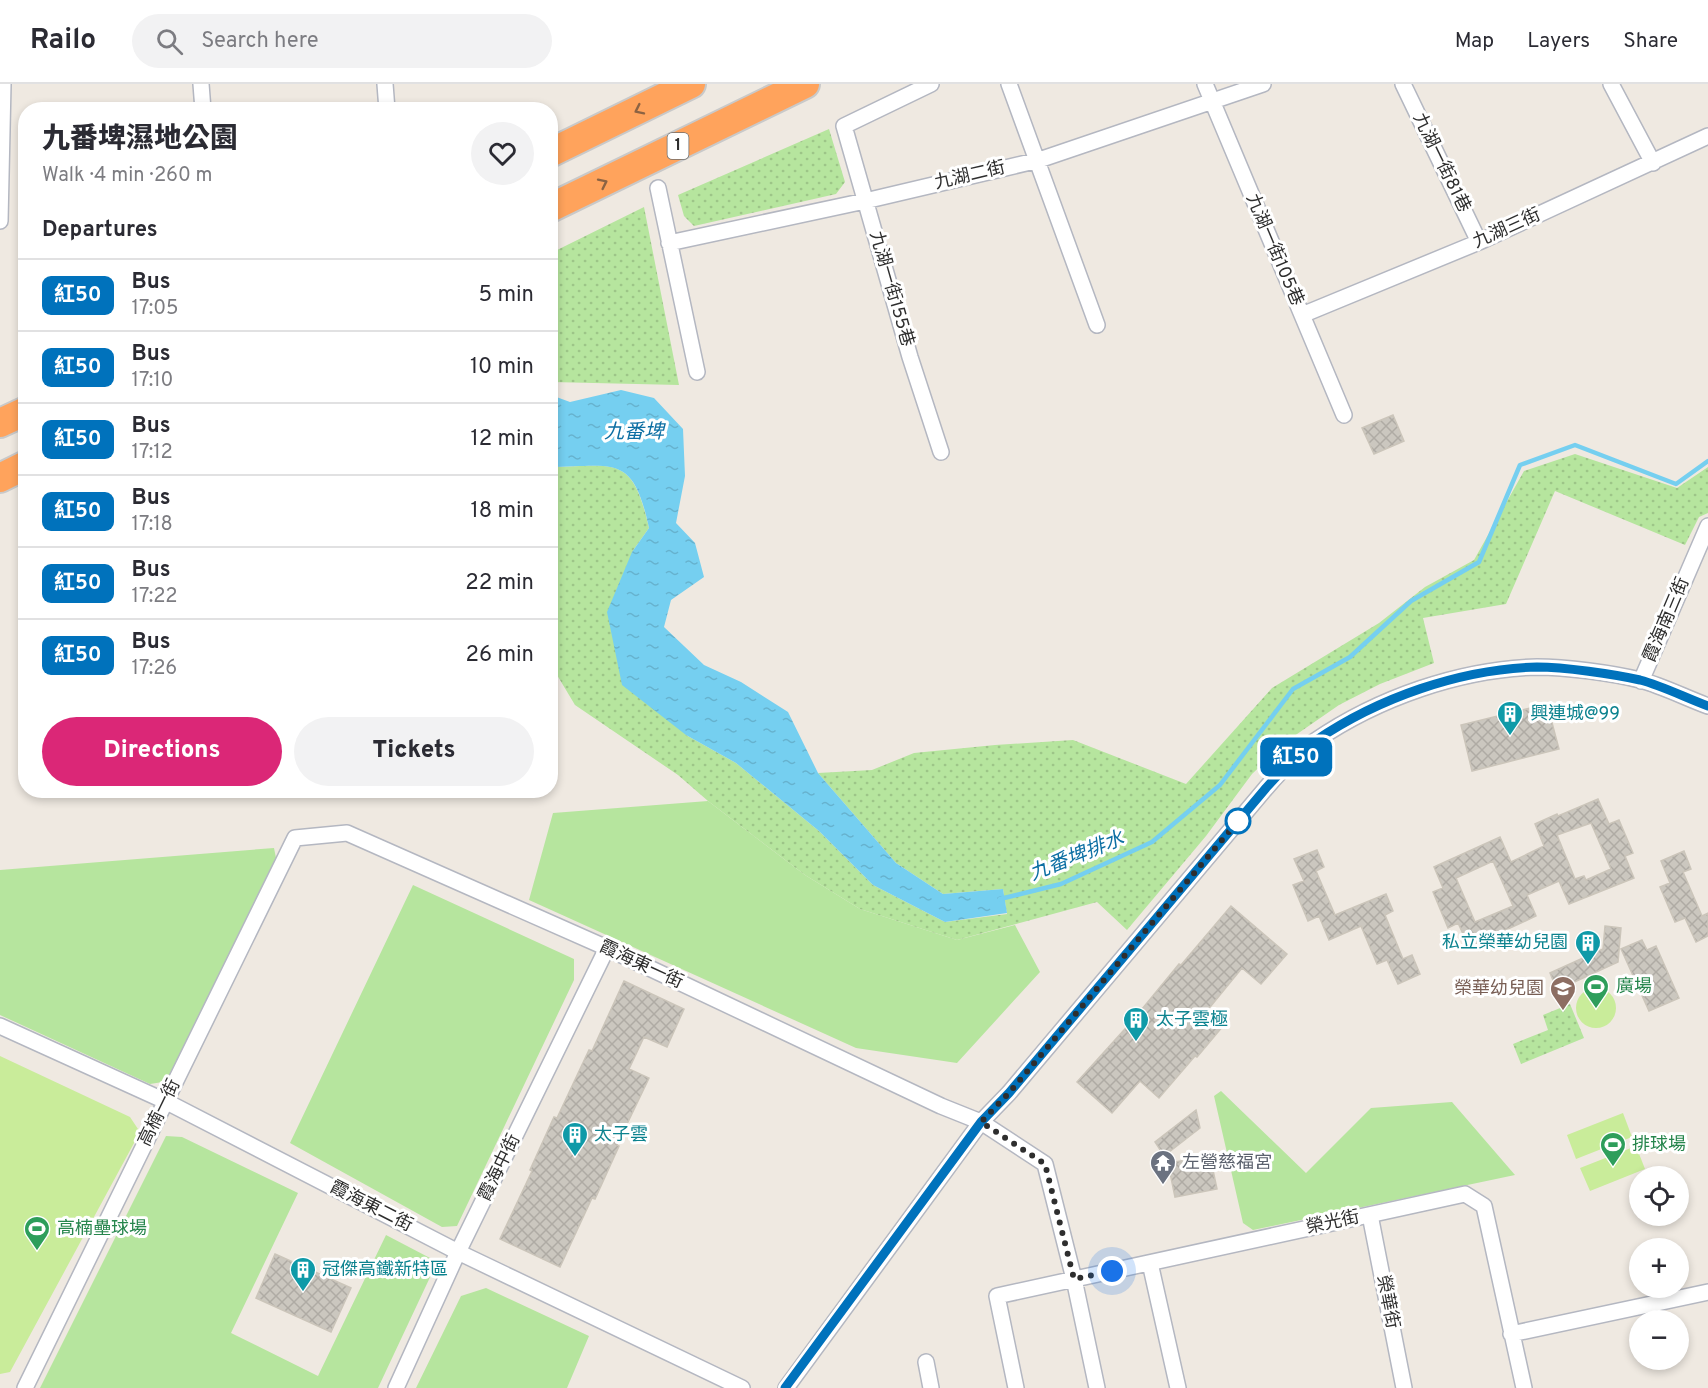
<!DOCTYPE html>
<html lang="en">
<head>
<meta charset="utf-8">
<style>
	body { margin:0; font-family:Overpass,"Noto Sans TC",sans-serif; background:#f2f2f3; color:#2b2b33; height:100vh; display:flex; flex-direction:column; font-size:22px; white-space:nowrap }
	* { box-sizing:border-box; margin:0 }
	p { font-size:20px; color:#7c7c81 }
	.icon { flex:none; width:33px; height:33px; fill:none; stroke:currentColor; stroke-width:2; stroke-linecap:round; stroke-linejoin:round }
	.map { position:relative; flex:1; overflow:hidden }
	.details { position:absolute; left:18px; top:18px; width:540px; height:696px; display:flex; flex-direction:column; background:#fff; border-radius:24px; box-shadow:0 3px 9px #0003 }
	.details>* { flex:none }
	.badge { padding:0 12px; border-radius:9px; font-size:21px; line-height:39px }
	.fabs { position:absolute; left:1629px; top:1082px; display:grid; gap:12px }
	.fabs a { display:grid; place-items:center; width:60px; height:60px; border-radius:50%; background:#fff; box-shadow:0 3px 9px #0003; font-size:30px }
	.you { position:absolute; width:30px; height:30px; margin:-15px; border:4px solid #fff; border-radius:50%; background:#1a73e8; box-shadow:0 0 0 9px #1a73e833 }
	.map>.badge { position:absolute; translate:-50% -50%; box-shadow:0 0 0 3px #fff }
	h2 { padding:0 24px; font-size:22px; line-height:54px }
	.round { display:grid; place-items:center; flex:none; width:63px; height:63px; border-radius:32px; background:#f2f2f3 }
	.head { display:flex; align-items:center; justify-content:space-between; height:102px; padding:0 24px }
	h1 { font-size:28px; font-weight:800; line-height:45px }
	.button { display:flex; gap:12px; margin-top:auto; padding:12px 24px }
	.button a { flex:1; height:69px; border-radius:36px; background:#db2777; color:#fff; font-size:24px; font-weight:800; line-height:69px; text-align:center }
	.button a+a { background:#f2f2f3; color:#2b2b33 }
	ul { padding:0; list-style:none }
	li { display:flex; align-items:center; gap:18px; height:72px; padding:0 24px; border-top:2px solid #e1e1e2 }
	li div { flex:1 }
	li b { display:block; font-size:22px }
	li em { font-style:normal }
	li .badge { min-width:66px; font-weight:700; text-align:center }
	header { display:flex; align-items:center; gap:36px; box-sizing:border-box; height:84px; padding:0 30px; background:#fff; border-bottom:2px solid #e1e1e2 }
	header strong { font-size:28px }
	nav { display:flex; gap:33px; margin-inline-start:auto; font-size:21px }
	.search { width:420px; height:54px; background:#f2f2f3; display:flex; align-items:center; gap:15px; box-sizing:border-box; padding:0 21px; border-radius:33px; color:#7c7c81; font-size:22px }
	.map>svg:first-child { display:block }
	.grass { fill:#b6e59e }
	.park { fill:url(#park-dots) }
	.pitch { fill:#c9ec9a }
	.water { fill:url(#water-ripples) }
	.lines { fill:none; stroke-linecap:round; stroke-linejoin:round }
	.stream { stroke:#75cff0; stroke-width:4.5 }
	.building { fill:url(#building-cross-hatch); stroke:#cbc5ba; stroke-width:1.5; fill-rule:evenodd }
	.street-casing { stroke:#b4b7c1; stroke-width:18 }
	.highway-casing { stroke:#c9c9c9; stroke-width:32 }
	.street { stroke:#fff; stroke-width:15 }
	.highway { stroke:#ffa35c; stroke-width:28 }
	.oneway { stroke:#8c6343 }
	.line-casing { stroke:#fff; stroke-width:14 }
	.line { stroke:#0072bc; stroke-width:9 }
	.walk { stroke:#2e2e2e; stroke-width:6; stroke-dasharray:0 10.8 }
	.stop-dot { fill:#fff; stroke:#0072bc; stroke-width:3 }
	.labels { text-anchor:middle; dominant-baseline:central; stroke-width:6; stroke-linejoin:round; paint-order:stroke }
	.shield { fill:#fff; stroke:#6d6d6d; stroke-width:1.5 }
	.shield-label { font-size:16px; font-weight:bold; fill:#2e2e2e }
	.street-label { font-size:18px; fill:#2e2e2e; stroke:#fff }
	.culture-label { font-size:18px; fill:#0d838f; stroke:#fff; text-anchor:start }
	.leisure-label { font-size:18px; fill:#27864d; stroke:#fff; text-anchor:start }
	.education-label { font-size:18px; fill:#785e54; stroke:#fff; text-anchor:end }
	.worship-label { font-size:18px; fill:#5b616d; stroke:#fff; text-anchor:start }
	.water-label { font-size:20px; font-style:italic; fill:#0d6fa3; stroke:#fff }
</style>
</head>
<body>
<header>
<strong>Railo</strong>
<div class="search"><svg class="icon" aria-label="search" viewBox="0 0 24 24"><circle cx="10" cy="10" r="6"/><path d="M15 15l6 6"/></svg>Search here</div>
<nav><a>Map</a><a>Layers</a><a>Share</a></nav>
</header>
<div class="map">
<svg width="1708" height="1304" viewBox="0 0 1708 1304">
	<defs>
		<pattern id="park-dots" width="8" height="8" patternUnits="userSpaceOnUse" patternTransform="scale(1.5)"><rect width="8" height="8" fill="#b6e59e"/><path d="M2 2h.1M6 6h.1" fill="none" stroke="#9dc588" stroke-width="1.8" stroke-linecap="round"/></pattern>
		<pattern id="water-ripples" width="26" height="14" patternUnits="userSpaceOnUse" patternTransform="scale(1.5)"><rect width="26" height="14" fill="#75cff0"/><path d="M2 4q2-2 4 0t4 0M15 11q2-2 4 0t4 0" fill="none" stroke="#66b2ce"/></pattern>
		<pattern id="building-cross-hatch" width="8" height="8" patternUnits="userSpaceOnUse" patternTransform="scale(1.5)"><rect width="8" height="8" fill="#cbc7bf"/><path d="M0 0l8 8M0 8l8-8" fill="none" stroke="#afaba4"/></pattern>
	</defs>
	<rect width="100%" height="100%" fill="#efe9e1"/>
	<path class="grass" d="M708 717 805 791 860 825 957 856 1015 841 1040 888 957 979 856 964 529 816 553 729Z
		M274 764 276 774 169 997 150 1000 0 931V786Z
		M413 801 574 875V896L457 1142 442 1143 290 1059Z
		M1221 1007 1306 1089 1371 1024 1452 1018 1515 1091 1253 1146 1243 1139 1214 1012Z
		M166 1052 182 1053 298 1109 231 1249 318 1292 386 1151 430 1174 432 1189 378 1304H40Z
		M486 1204 589 1252 567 1304H416L461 1212Z"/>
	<path class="park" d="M829 45 845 98 836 110 694 142 684 132 678 111Z
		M644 123 679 301 551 298V169Z
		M1575 370 1677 404 1708 383V429L1699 433 1685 461 1555 407 1506 520 1423 534 1434 579 1380 600 1339 621 1287 657 1252 690 1206 752 1127 846 1097 818 957 856 860 825 805 791 708 717 678 691 575 621 551 581V383C617 382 632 370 649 444L632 468 686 651 736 679 819 747 873 801 945 838 1007 830 1003 805 943 810 896 779 818 689 872 686 914 669 995 661 1073 656 1186 700 1272 604 1379 539 1425 503 1474 476 1524 387Z
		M1570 920 1584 954 1521 980 1513 960 1548 946 1543 931Z"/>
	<path class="pitch" d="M1576 924a20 20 0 1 1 40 0a20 20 0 1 1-40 0Z
		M0 972 130 1033 140 1048 10 1288 0 1290Z
		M1623 1029 1632 1053 1576 1075 1567 1051Z
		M1636 1062 1645 1085 1590 1107 1580 1084Z"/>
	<path class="water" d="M621 306 654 314 683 345 685 392 676 439 695 459 704 493 671 516 664 543 704 581 741 598 788 628 818 689 896 779 943 810 1003 805 1007 829 945 838 873 801 819 747 736 679 686 651 622 601 607 528 632 468 649 444C633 370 616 382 550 383L551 311 570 318Z"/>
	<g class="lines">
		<path class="stream" d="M1000 815 1061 800 1152 758 1220 701 1293 605 1350 573 1411 517 1479 478 1520 381 1575 361 1676 400 1708 377"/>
	</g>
	<path class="building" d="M1393 331 1404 357 1374 370 1362 344Z
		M1547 620 1559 665 1472 687 1461 641Z
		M1598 715 1609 740 1619 736 1633 769 1625 772 1634 794 1569 820 1559 797 1527 811 1536 832 1469 863 1458 839 1448 844 1433 808 1443 804 1434 783 1500 753 1511 778 1544 762 1535 740 1557 730 1558 732ZM1591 739 1611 785 1586 796 1584 792 1575 795 1557 751ZM1493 777 1513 822 1475 838 1456 794Z
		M1317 766 1324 783 1316 787 1335 831 1386 810 1393 827 1385 831 1403 875 1412 871 1420 890 1398 900 1387 876 1377 880 1361 842 1329 856 1319 832 1308 837 1293 801 1304 797 1294 775Z
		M1684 767 1691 785 1683 788 1702 832 1708 829V852L1696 858 1685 834 1675 838 1660 803 1670 799 1661 777Z
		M1231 822 1287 870 1261 900 1242 884 1206 928 1223 942 1197 973 1195 972 1159 1014 1140 997 1112 1029 1077 998 1133 936 1179 880 1181 881Z
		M1605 842 1621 844 1618 878 1557 906 1550 889 1603 865Z
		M1642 856 1647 866 1656 862 1679 914 1649 927 1621 865Z
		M624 897 684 925 667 963 644 953 629 985 649 994 617 1061 619 1062 595 1115 592 1114 560 1183 500 1155 532 1087 530 1086 554 1033 557 1034 589 966 592 967Z
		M1196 1026 1200 1044 1164 1072 1155 1058Z
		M1210 1072 1217 1105 1175 1113 1168 1079Z
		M275 1170 351 1204 331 1248 256 1214Z"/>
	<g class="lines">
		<defs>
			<path id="street" d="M201 0 203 26
				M385 0 387 26
				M931 0 844 42 910 273 941 368
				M1009 0 1097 241
				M1205 0 1344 331
				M1403 0 1479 158
				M1611 0 1653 79
				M658 104 697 288
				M0 137 3 0
				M669 159 865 117 1039 76 1263 0
				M1302 231 1479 158 1708 52
				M1641 597 1708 442
				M0 942 165 1017 458 1168 742 1304
				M1370 1131 1404 1304
				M1150 1179 1178 1304
				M1511 1250 1708 1208
				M926 1278 931 1304
				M25 1304 295 754 347 749 607 864 941 1022 981 1038 1045 1080 1074 1195 1097 1304
				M396 1304 458 1168 607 864
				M786 1304 981 1038 1009 1009 1266 704C1281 687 1296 670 1315 657 1378 614 1460 585 1537 583 1566 583 1612 589 1640 596 1663 602 1686 614 1708 622
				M1016 1304 997 1212 1465 1110 1484 1122 1524 1304"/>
			<path id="highway" d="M550 69 691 0
				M550 124 805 0
				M0 339 26 327
				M0 394 26 381"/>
		</defs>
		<use href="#street" class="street-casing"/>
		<use href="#highway" class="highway-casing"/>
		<use href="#street" class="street"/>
		<use href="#highway" class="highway"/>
	</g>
	<defs><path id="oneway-chevron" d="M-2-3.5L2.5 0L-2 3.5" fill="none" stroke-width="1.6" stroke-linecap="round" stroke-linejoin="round" transform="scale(1.5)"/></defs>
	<g class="oneway">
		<use href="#oneway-chevron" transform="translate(639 26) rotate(154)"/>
		<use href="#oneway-chevron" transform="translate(603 99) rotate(-26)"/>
	</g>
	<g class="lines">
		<defs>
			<path id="line" d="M785 1304 981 1038 1009 1009 1266 704C1281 687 1297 671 1315 657 1378 614 1460 585 1537 583 1564 583 1613 590 1640 596 1663 602 1686 614 1708 622"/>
		</defs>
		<use href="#line" class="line-casing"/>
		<use href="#line" class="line"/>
		<path class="walk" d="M1112 1187 1074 1195 1045 1080 981 1038 1009 1009 1238 737"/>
	</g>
	<defs>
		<symbol id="building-pin" viewBox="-11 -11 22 30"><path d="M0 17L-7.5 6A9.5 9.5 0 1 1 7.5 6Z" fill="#0f9aa8" stroke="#fff"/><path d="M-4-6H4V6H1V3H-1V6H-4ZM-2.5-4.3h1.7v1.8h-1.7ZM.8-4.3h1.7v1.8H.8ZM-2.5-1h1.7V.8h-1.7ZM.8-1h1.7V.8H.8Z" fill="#fff"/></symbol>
		<symbol id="stadium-pin" viewBox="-11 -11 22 30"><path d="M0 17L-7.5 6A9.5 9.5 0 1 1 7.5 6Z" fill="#2e9e5b" stroke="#fff"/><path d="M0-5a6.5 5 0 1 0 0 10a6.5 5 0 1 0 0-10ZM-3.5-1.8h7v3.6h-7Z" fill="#fff"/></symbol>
		<symbol id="school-pin" viewBox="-11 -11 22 30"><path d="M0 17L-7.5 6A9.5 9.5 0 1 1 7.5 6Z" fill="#8d6e63" stroke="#fff"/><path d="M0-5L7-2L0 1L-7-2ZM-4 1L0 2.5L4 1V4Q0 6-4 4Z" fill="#fff"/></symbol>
		<symbol id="temple-pin" viewBox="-11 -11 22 30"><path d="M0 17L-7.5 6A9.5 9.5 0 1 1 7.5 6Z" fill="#6b7280" stroke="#fff"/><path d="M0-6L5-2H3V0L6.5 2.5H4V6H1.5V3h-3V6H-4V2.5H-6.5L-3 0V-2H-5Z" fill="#fff"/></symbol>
	</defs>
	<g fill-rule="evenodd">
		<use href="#building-pin" x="1495" y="615" width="30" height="40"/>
		<use href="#building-pin" x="1573" y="844" width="30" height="40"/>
		<use href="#stadium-pin" x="1581" y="888" width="30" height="40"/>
		<use href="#school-pin" x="1548" y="890" width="30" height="40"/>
		<use href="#building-pin" x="1121" y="921" width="30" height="40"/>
		<use href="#building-pin" x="560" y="1036" width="30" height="40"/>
		<use href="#stadium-pin" x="1598" y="1046" width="30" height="40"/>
		<use href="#temple-pin" x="1148" y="1064" width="30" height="40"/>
		<use href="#stadium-pin" x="22" y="1130" width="30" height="40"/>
		<use href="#building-pin" x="288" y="1171" width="30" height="40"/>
	</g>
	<circle class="stop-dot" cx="1238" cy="737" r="12"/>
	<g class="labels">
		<rect class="shield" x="667.5" y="49" width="21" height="26" rx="4.5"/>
		<g class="shield-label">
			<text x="678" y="62">1</text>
		</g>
		<g class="street-label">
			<text transform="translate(1441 79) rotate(64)">九湖一街81巷</text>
			<text transform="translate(970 92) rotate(-13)">九湖二街</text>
			<text transform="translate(1507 145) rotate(-24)">九湖三街</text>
			<text transform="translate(1274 166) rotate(67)">九湖一街105巷</text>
			<text transform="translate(891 205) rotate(74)">九湖一街155巷</text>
			<text transform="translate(1667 536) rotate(-67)">霞海南三街</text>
			<text transform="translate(641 881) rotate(25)">霞海東一街</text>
			<text transform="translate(160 1029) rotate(-64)">高楠一街</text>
			<text transform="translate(500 1084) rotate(-64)">霞海中街</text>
			<text transform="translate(371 1123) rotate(27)">霞海東二街</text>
			<text transform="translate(1333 1139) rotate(-12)">榮光街</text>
			<text transform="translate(1387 1218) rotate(79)">榮華街</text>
		</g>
		<g class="culture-label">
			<text x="1530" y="630">興連城@99</text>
			<text x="1568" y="859" text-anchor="end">私立榮華幼兒園</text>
			<text x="1156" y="936">太子雲極</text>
			<text x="594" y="1051">太子雲</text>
			<text x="322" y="1186">冠傑高鐵新特區</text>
		</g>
		<g class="leisure-label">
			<text x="1616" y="903">廣場</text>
			<text x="1632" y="1061">排球場</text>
			<text x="57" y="1145">高楠壘球場</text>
		</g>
		<g class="education-label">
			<text x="1544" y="905">榮華幼兒園</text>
		</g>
		<g class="worship-label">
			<text x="1182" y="1079">左營慈福宮</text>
		</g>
		<g class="water-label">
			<text x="634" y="349">九番埤</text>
			<text transform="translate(1077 773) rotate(-22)">九番埤排水</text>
		</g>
	</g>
</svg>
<div class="fabs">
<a><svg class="icon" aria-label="locate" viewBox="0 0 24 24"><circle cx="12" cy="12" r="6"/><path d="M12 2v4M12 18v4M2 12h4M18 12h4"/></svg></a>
<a>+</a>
<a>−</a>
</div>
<div class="you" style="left:1112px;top:1187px"></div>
<b class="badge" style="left:1296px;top:673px;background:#0072bc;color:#fff">紅50</b>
<section class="details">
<div class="head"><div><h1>九番埤濕地公園</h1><p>Walk · 4 min · 260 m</p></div><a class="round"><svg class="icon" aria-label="heart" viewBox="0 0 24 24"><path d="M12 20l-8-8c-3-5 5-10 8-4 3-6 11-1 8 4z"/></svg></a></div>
<h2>Departures</h2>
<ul>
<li><span class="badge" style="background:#0072bc;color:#fff">紅50</span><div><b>Bus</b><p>17:05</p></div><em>5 min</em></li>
<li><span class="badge" style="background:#0072bc;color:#fff">紅50</span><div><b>Bus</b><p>17:10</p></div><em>10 min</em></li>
<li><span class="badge" style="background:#0072bc;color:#fff">紅50</span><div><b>Bus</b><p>17:12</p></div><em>12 min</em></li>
<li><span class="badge" style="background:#0072bc;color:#fff">紅50</span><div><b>Bus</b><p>17:18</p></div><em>18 min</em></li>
<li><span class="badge" style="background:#0072bc;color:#fff">紅50</span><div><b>Bus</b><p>17:22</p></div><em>22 min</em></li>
<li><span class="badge" style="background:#0072bc;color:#fff">紅50</span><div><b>Bus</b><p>17:26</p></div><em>26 min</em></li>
</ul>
<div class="button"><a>Directions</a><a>Tickets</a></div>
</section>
</div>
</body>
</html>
